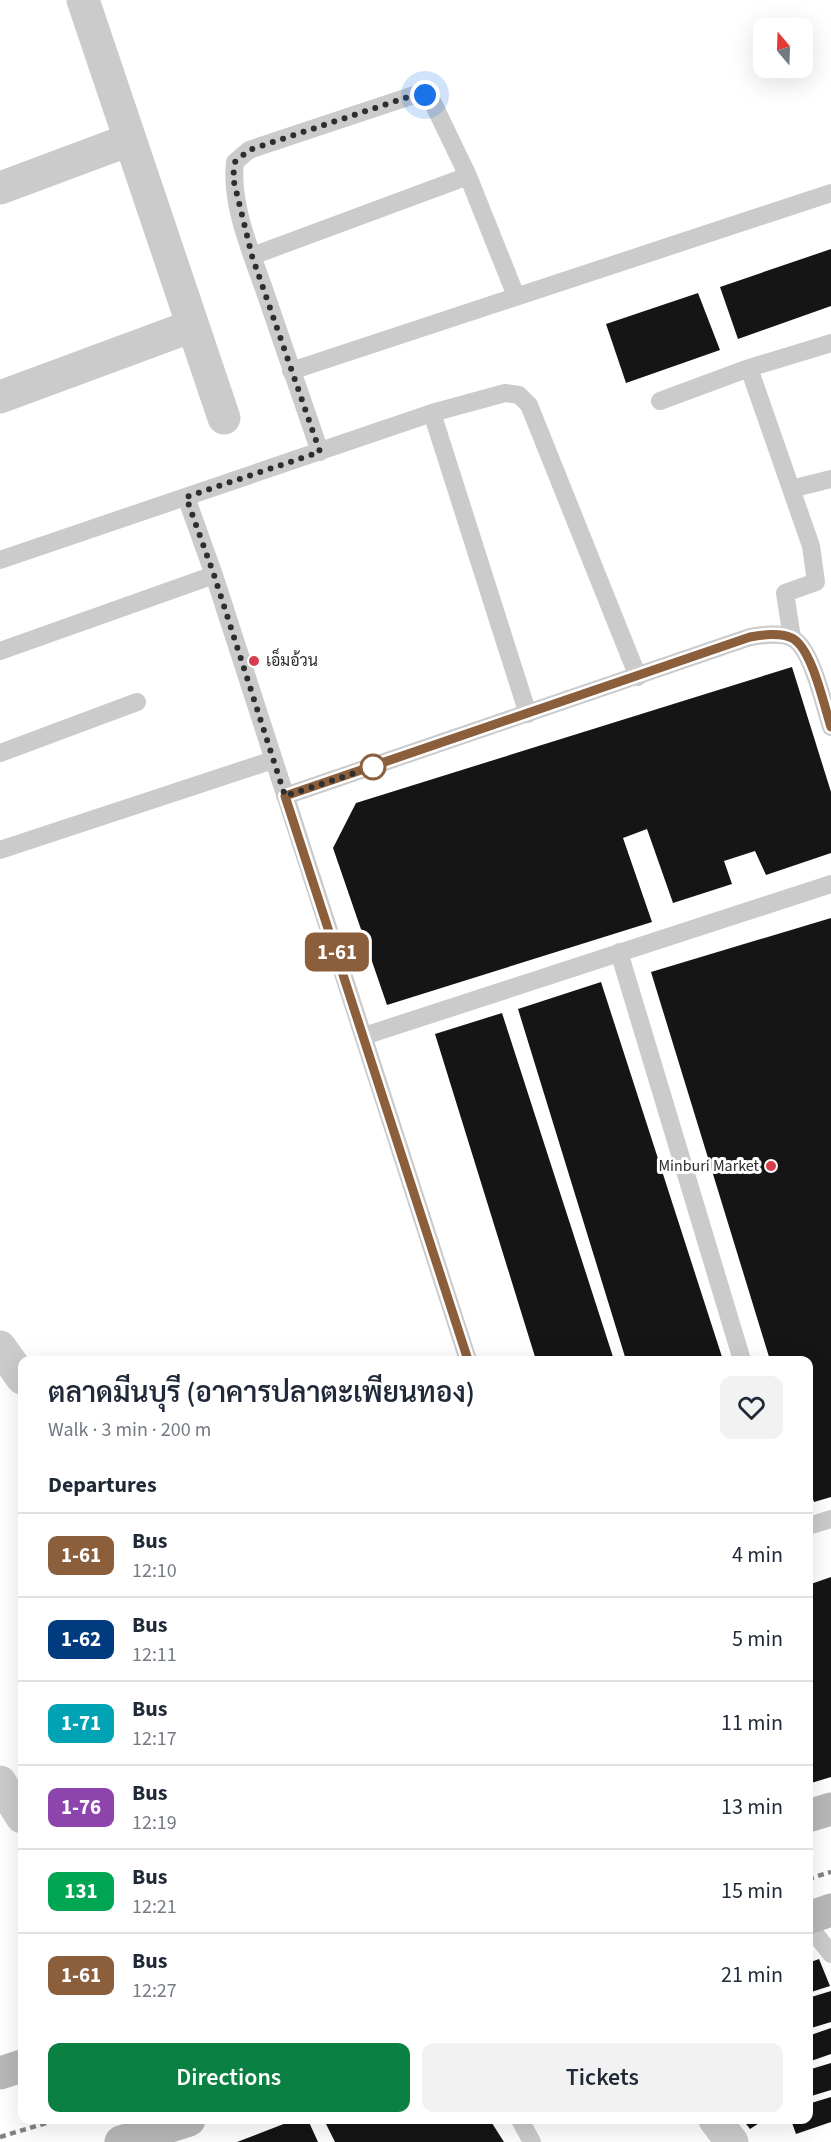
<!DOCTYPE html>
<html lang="en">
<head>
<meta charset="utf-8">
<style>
	body { margin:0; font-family:"Source Sans 3",Sarabun,sans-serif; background:#f2f2f3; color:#1f2937; height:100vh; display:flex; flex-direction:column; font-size:22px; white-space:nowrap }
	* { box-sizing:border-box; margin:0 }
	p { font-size:20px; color:#747a83 }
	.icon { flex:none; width:33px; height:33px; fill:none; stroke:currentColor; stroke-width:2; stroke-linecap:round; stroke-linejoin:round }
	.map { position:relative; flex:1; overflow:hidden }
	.details { position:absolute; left:18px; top:1356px; width:795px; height:768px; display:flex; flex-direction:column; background:#fff; border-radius:12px; box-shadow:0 6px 24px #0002 }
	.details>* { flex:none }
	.badge { padding:0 12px; border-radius:9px; font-size:21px; line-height:39px }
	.needle { width:39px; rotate:341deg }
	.controls { position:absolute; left:753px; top:18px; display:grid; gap:12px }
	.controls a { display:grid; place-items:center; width:60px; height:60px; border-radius:12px; background:#fff; box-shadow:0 6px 24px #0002; font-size:30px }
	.you { position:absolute; width:30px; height:30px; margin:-15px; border:4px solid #fff; border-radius:50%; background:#1a73e8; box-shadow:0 0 0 9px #1a73e833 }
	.map>.badge { position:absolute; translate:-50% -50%; box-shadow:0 0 0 3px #fff }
	h2 { padding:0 30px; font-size:22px; line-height:54px }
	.round { display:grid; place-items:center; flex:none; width:63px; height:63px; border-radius:12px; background:#f2f2f3 }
	.summary { display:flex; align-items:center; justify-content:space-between; height:102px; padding:0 30px }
	h1 { font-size:28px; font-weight:600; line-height:45px }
	.cta { display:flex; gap:12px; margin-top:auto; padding:12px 30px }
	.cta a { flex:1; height:69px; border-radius:12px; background:#0b8043; color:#fff; font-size:24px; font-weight:600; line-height:69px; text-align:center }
	.cta a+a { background:#f2f2f3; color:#1f2937 }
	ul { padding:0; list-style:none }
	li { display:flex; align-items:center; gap:18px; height:84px; padding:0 30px; border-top:2px solid #e0e1e3 }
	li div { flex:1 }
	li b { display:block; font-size:22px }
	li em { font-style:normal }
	li .badge { min-width:66px; font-weight:700; text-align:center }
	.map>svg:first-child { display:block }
	.building { fill:#151515 }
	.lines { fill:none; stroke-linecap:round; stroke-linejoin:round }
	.lane { stroke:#cbcbcb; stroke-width:18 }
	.street { stroke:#cbcbcb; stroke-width:33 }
	.secondary { stroke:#b8b8b8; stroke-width:33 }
	.rail { stroke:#838383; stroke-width:4.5; stroke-dasharray:6 4.5; stroke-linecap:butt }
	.line-casing { stroke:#fff; stroke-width:14 }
	.line { stroke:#8b5e3c; stroke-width:9 }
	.walk { stroke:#2e2e2e; stroke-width:6; stroke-dasharray:0 10.8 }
	.poi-dot { fill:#d53f4d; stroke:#fff; stroke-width:2 }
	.stop-dot { fill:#fff; stroke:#8b5e3c; stroke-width:3 }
	.labels { text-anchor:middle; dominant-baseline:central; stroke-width:6; stroke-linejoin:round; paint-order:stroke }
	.poi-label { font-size:16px; fill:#2e2e2e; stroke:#fff; text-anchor:start }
</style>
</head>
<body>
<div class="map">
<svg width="831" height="2142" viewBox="0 0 831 2142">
	<rect width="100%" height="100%" fill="#fff"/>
	<path class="building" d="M831 249V306L738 339 720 287Z
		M698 293 720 350 626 383 606 324Z
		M792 667 831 792V853L766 875 755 851 724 861 732 884 673 903 647 829 623 838 652 922 387 1005 333 848 356 803Z
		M831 918V1497L814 1502 808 1485V1360H770L651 972Z
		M601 982 723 1360H626L518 1009Z
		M502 1013 614 1360H536L435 1034Z
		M831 1577V1777L808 1784V1585Z
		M819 1959 830 1986 808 1993V1963Z
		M831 1991V2022L808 2029V1998Z
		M831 2028V2054L808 2062V2036Z
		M831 2063V2090L808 2097V2070Z
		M831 2097V2122L796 2134 791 2120H808V2104Z
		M294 2120H308L318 2142H237Z
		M324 2120H490L504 2142H335Z
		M743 2120H764L750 2129Z"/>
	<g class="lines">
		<path class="lane" d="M252 256 468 176
			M749 368 831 343
			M291 371 831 193
			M660 401 749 368 811 546 816 582 785 593 792 638
			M432 413 528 714
			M320 452C302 400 284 348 266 295 252 254 230 205 235 162L249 150 417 94 425 95 432 101 468 176 516 296
			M791 489 831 479
			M186 497 214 575 468 1360
			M0 560 432 413 505 393 519 395 529 405 638 677
			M0 651 214 575
			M0 753 137 702
			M285 796 750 637C762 635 780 632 792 638 812 648 824 706 831 727
			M0 850 273 760
			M619 952 742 1360
			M364 1036 831 884
			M808 1526 831 1519
			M808 1925 831 1954
			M520 2120 532 2142"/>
		<path class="street" d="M83 0 224 418
			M0 188 129 140
			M0 397 192 326
			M0 1347 22 1378
			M0 1782 22 1817
			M715 2120 732 2142"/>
		<path class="secondary" d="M808 1816 831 1809
			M808 1918 831 1910
			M0 2073 22 2066
			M121 2142 189 2120"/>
		<path class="rail" d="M808 1879 831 1872
			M0 2137 56 2120"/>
	</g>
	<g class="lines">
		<defs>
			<path id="line" d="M468 1360 285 796 750 637C762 635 780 632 792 638 812 648 824 706 831 727"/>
		</defs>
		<use href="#line" class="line-casing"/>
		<use href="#line" class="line"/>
		<path class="walk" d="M373 767 285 796 214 575 186 497 320 452 252 256 233 178 235 162 249 150 417 94 425 95"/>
	</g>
	<g class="poi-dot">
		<circle cx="254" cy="661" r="6"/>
		<circle cx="771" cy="1166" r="6"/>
	</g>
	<circle class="stop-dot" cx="373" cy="767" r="12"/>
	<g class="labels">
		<g class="poi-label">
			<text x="266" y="661">เอ็มอ้วน</text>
			<text x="759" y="1166" text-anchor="end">Minburi Market</text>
		</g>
	</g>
</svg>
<div class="controls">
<a><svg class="needle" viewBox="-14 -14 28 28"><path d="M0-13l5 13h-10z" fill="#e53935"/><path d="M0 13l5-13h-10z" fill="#747a83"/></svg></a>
</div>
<div class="you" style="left:425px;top:95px"></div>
<b class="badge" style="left:337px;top:952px;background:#8b5e3c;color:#fff">1-61</b>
<section class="details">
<div class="summary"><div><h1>ตลาดมีนบุรี (อาคารปลาตะเพียนทอง)</h1><p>Walk · 3 min · 200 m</p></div><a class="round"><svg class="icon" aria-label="heart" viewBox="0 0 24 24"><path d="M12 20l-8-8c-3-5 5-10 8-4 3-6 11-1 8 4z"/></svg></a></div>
<h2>Departures</h2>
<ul>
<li><span class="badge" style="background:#8b5e3c;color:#fff">1-61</span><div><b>Bus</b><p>12:10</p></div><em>4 min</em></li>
<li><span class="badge" style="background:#003b80;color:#fff">1-62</span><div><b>Bus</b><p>12:11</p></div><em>5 min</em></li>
<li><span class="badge" style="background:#00a3b4;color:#fff">1-71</span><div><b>Bus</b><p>12:17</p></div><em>11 min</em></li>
<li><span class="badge" style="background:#8e44ad;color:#fff">1-76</span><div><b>Bus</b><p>12:19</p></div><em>13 min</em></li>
<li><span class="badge" style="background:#00a651;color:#fff">131</span><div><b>Bus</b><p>12:21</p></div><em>15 min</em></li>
<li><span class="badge" style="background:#8b5e3c;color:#fff">1-61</span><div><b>Bus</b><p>12:27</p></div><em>21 min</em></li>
</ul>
<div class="cta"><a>Directions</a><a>Tickets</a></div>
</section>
</div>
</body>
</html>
